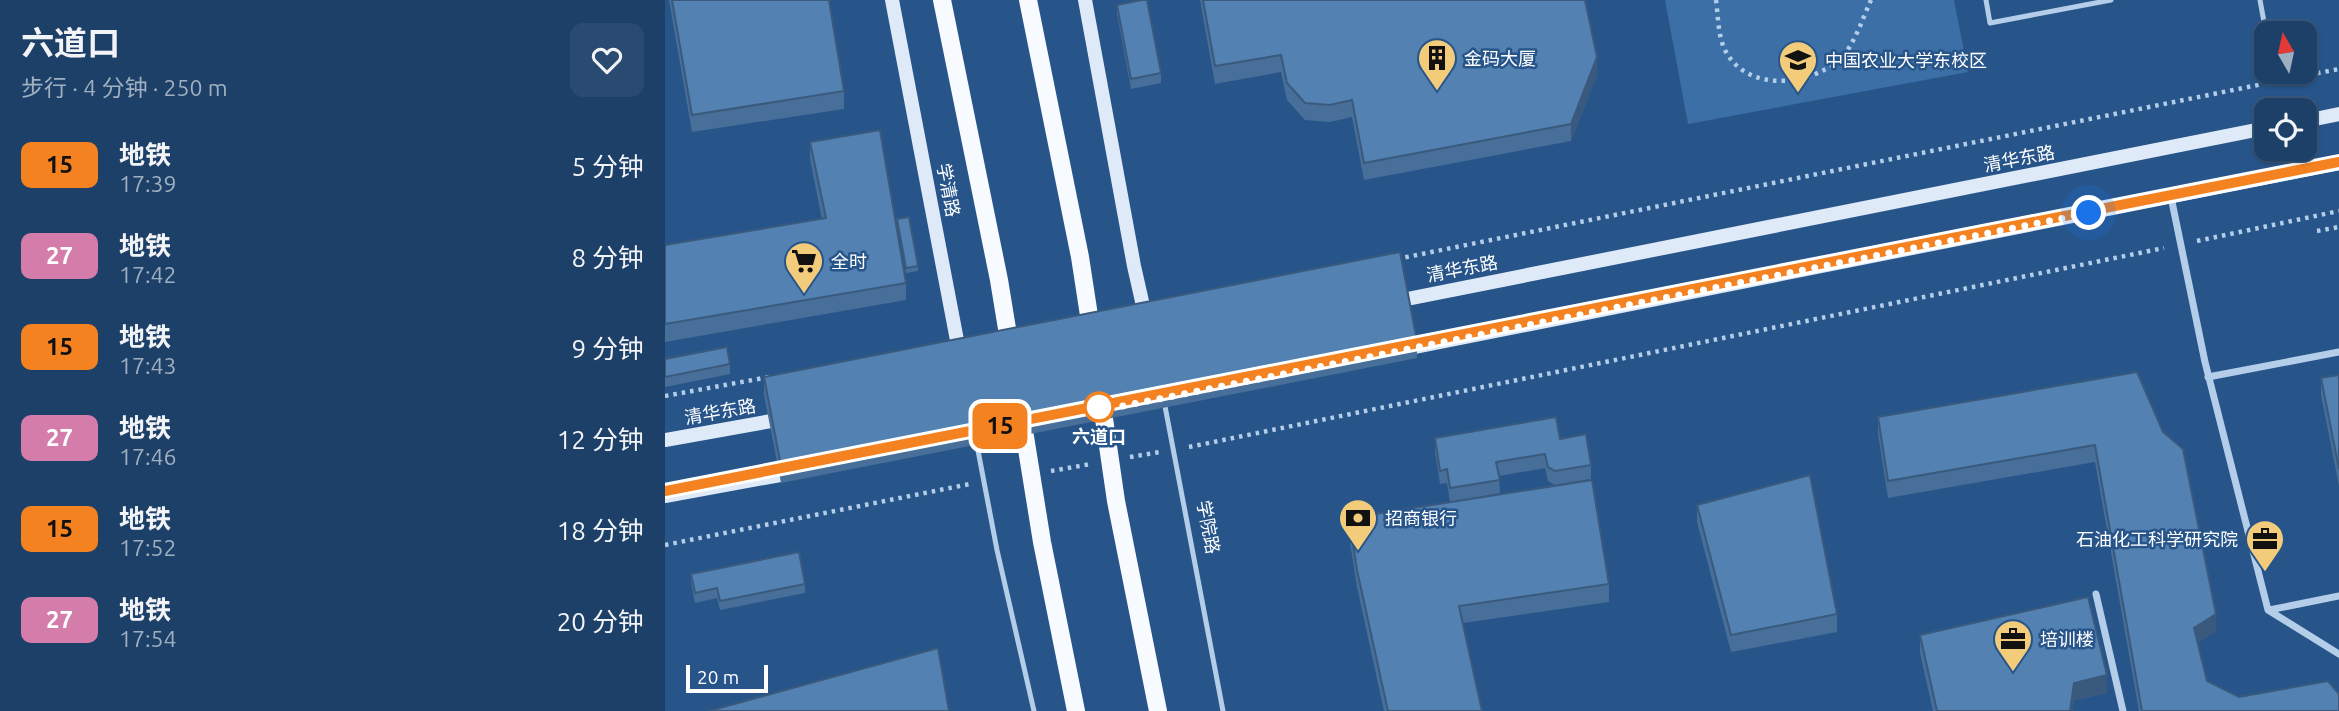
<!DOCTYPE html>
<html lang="zh">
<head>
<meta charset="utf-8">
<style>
	body { margin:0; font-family:Ubuntu,"Noto Sans SC",sans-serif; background:#2a4b71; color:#f1f3f6; height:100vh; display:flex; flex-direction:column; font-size:26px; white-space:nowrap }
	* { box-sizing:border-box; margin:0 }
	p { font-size:23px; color:#a0afc0 }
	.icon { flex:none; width:38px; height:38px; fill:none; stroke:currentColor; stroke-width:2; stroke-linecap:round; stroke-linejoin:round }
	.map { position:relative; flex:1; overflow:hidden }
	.sheet { display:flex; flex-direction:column; background:#1d4068; width:665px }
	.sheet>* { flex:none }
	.badge { padding:0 14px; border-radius:10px; font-size:24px; line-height:46px }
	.needle { width:46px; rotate:351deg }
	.tools { position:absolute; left:1589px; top:21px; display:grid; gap:14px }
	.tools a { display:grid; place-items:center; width:63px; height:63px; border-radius:14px; background:#1d4068; box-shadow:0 2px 5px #0004,0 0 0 2px #3b597c; font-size:35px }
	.scale { position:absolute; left:21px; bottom:18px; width:82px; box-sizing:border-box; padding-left:7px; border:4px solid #fff; border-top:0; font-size:19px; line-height:24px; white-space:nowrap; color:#fff; -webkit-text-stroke:5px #27558a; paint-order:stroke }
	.you { position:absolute; width:35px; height:35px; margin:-18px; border:5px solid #fff; border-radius:50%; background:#1a73e8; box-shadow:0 0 0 10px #1a73e833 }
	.map>.badge { position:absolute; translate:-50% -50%; box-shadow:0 0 0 4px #fff }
	.round { display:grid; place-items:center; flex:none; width:74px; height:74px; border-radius:14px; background:#2a4b71 }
	.overview { display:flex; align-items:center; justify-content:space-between; height:119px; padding:0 21px }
	h1 { font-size:33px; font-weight:700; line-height:52px }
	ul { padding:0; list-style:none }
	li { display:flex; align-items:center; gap:21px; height:91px; padding:0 21px }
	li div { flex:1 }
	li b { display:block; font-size:26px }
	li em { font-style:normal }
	li .badge { min-width:77px; font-weight:700; text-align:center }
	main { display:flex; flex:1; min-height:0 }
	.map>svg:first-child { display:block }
	.green { fill:#3b6fa6 }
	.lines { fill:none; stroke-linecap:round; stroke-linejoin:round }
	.path { stroke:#b4cee9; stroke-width:4.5; stroke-dasharray:3.5 5; stroke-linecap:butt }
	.lane { stroke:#b4cee9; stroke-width:5 }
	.street { stroke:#b4cee9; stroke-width:7 }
	.secondary { stroke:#dfeaf8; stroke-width:14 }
	.primary { stroke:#f7fafe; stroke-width:18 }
	.wall { fill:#476f99 }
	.shaded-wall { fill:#3a5a7d }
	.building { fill:#5381b2; stroke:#3a5a7d; stroke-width:2 }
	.line-casing { stroke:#fff; stroke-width:16 }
	.line { stroke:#f58220; stroke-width:10 }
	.walk { stroke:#fff; stroke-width:7; stroke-dasharray:0 12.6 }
	.stop-dot { fill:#fff; stroke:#f58220; stroke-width:3.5 }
	.labels { text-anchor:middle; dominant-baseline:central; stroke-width:5; stroke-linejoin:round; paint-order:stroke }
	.poi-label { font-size:18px; fill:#fff; stroke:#27558a; text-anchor:start }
	.street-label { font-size:18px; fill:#fff; stroke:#27558a }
	.stop-label { font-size:18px; font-weight:bold; fill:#fff; stroke:#27558a }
</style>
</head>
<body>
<main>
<section class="sheet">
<div class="overview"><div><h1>六道口</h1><p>步行 · 4 分钟 · 250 m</p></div><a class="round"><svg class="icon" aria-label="heart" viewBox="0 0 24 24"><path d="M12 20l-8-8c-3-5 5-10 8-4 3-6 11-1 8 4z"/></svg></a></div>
<ul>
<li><span class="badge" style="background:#f58220;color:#111">15</span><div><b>地铁</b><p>17:39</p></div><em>5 分钟</em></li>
<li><span class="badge" style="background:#d47daa;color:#fff">27</span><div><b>地铁</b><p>17:42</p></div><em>8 分钟</em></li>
<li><span class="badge" style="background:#f58220;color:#111">15</span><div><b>地铁</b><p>17:43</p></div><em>9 分钟</em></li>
<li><span class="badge" style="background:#d47daa;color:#fff">27</span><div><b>地铁</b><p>17:46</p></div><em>12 分钟</em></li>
<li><span class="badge" style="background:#f58220;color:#111">15</span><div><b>地铁</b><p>17:52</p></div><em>18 分钟</em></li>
<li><span class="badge" style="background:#d47daa;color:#fff">27</span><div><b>地铁</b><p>17:54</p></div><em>20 分钟</em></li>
</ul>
</section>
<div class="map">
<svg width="1674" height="711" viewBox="0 0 1674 711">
	<rect width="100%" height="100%" fill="#27558a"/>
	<path class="green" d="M1000 0H1289L1303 72 1023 124Z"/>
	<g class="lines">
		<path class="path" d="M1051 0C1053 15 1053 34 1059 48 1077 87 1127 87 1159 70 1163 68 1169 66 1173 62 1189 46 1197 20 1206 0
			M1627 78 1674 69
			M1652 231 1674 227
			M1532 241 1674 211
			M732 259 1598 84
			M0 396 104 377
			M524 447 1499 248
			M465 457 495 452
			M386 471 426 464
			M0 545 305 484"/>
		<path class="lane" d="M1321 0 1325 23 1446 0
			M1595 0 1601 33
			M1609 72 1611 81
			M499 401 558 711
			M311 440 332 550 369 711"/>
		<path class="street" d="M1506 197 1540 362 1603 610 1674 654
			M1543 377 1674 352
			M1431 594 1458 711
			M1604 610 1674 596"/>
		<path class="secondary" d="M227 0 295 356
			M420 0 469 266 481 319
			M1640 121 1674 114
			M727 302 1601 128
			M735 350 1674 163
			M0 440 123 418
			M0 496 132 472"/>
		<path class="primary" d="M277 0 334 280 346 353
			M363 0 415 257 427 335
			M436 398 451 501 493 711
			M356 412 377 542 411 711"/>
	</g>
	<path class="wall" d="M4 0H164L179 91V109L27 132Z
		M535 0H920L932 75 906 141 699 180 687 117 665 122 640 120 622 100 616 72 550 84Z
		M452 5 496 73V83L466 89 452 14Z
		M145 142 241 283V300L0 342V245L157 219 145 159Z
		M232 219 253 266V271L241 273Z
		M752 341V358L116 483 99 395V377Z
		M0 359 65 364V374L0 387Z
		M1472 372 1551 631 1532 643 1542 681 1574 697 1674 711H1474L1430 462 1223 498 1213 434V417Z
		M1674 375V486L1656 395V378Z
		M770 438 895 439 926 465V479L890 485 883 481 880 468 834 476 835 493 785 502 782 483 775 484 770 452Z
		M1032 505 1172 614V632L1066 652 1032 522Z
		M684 518 944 584V602L798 623 817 711H719L692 587 684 536Z
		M26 574 140 584V593L55 610 52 598 30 603 26 583Z
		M1255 635 1442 693 1409 700 1407 711H1268L1255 653Z"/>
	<path class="shaded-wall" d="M932 57V75L906 141V124Z
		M1551 614V631L1529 645V628Z
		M1442 675V693L1409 700 1407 711H1405L1409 683Z"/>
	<path class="building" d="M7 0H164L179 91 27 115Z
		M477 0H482L496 73 466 79 452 5Z
		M538 0H920L932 57 906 124 699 163 687 100 665 105 640 103 622 83 616 55 550 66Z
		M215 130 241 283 0 324V245L161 218 145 142Z
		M244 217 253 266 241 268 232 219Z
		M735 252 752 341 116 466 99 377Z
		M62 347 65 364 0 377V359Z
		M1472 372 1498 432 1518 449 1551 614 1529 628 1542 681 1574 697 1663 681 1674 694V711H1477L1430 445 1223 481 1213 417Z
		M1674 375V469L1656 378Z
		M891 417 895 439 921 434 926 465 890 471 883 467 880 454 831 462 835 480 785 488 782 469 775 471 770 438Z
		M1145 475 1172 614 1066 635 1032 505Z
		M927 480 944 584 794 606 817 711H723L692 570 684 518Z
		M134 552 140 584 55 601 52 588 30 593 26 574Z
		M1423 597 1442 675 1409 683 1405 711H1272L1255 635Z
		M273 648 284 711H44Z"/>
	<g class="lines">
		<defs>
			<path id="line" d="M0 491 1674 162"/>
		</defs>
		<use href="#line" class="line-casing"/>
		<use href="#line" class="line"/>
		<path class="walk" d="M434 407 438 410 1424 213"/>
	</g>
	<defs>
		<symbol id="building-pin" viewBox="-11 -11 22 30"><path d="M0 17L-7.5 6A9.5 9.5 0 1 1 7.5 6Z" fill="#f2cc7a" stroke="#27558a"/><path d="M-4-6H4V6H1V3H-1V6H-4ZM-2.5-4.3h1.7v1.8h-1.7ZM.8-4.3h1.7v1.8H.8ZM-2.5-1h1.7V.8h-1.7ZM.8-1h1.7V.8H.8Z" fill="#111"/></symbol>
		<symbol id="university-pin" viewBox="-11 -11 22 30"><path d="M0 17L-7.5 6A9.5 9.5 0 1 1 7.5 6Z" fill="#f2cc7a" stroke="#27558a"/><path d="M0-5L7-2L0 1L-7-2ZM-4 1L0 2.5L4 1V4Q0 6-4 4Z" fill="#111"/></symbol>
		<symbol id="supermarket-pin" viewBox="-11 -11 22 30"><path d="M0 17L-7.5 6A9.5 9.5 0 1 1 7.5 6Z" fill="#f2cc7a" stroke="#27558a"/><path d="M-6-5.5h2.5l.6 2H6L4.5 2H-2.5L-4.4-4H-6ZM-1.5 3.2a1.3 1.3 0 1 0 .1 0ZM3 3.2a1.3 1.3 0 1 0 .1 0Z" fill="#111"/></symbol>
		<symbol id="bank-pin" viewBox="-11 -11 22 30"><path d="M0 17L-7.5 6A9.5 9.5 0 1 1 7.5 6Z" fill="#f2cc7a" stroke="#27558a"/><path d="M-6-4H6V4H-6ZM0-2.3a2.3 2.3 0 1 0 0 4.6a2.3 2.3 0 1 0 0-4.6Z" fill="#111"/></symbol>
		<symbol id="office-pin" viewBox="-11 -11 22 30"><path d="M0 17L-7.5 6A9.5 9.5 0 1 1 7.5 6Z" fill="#f2cc7a" stroke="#27558a"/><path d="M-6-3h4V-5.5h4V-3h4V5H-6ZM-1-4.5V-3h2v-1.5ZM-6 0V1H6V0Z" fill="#111"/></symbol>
	</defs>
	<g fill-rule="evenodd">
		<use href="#building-pin" x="750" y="36" width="44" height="60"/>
		<use href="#university-pin" x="1111" y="38" width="44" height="60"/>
		<use href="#supermarket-pin" x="117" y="239" width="44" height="60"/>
		<use href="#bank-pin" x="671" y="496" width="44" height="60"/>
		<use href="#office-pin" x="1578" y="517" width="44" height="60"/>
		<use href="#office-pin" x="1326" y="617" width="44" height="60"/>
	</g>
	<circle class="stop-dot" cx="434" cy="407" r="14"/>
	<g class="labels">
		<g class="poi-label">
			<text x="799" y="58">金码大厦</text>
			<text x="1160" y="60">中国农业大学东校区</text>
			<text x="166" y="261">全时</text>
			<text x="720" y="518">招商银行</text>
			<text x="1573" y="539" text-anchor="end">石油化工科学研究院</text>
			<text x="1375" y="639">培训楼</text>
		</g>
		<g class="street-label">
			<text transform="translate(1354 158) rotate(-11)">清华东路</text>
			<text transform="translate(284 190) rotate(79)">学清路</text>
			<text transform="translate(797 268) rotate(-11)">清华东路</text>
			<text transform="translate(55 411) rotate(-10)">清华东路</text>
			<text transform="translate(544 527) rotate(79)">学院路</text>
		</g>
		<g class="stop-label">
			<text x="434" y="436">六道口</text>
		</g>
	</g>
</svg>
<div class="tools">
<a><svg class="needle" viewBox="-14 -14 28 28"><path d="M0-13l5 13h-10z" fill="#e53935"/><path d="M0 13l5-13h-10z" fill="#a0afc0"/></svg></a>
<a><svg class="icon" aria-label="locate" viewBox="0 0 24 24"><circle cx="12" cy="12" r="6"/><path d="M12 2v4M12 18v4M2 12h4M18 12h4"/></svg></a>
</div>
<div class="scale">20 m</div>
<div class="you" style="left:1424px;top:213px"></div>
<b class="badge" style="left:335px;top:426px;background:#f58220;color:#111">15</b>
</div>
</main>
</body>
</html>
